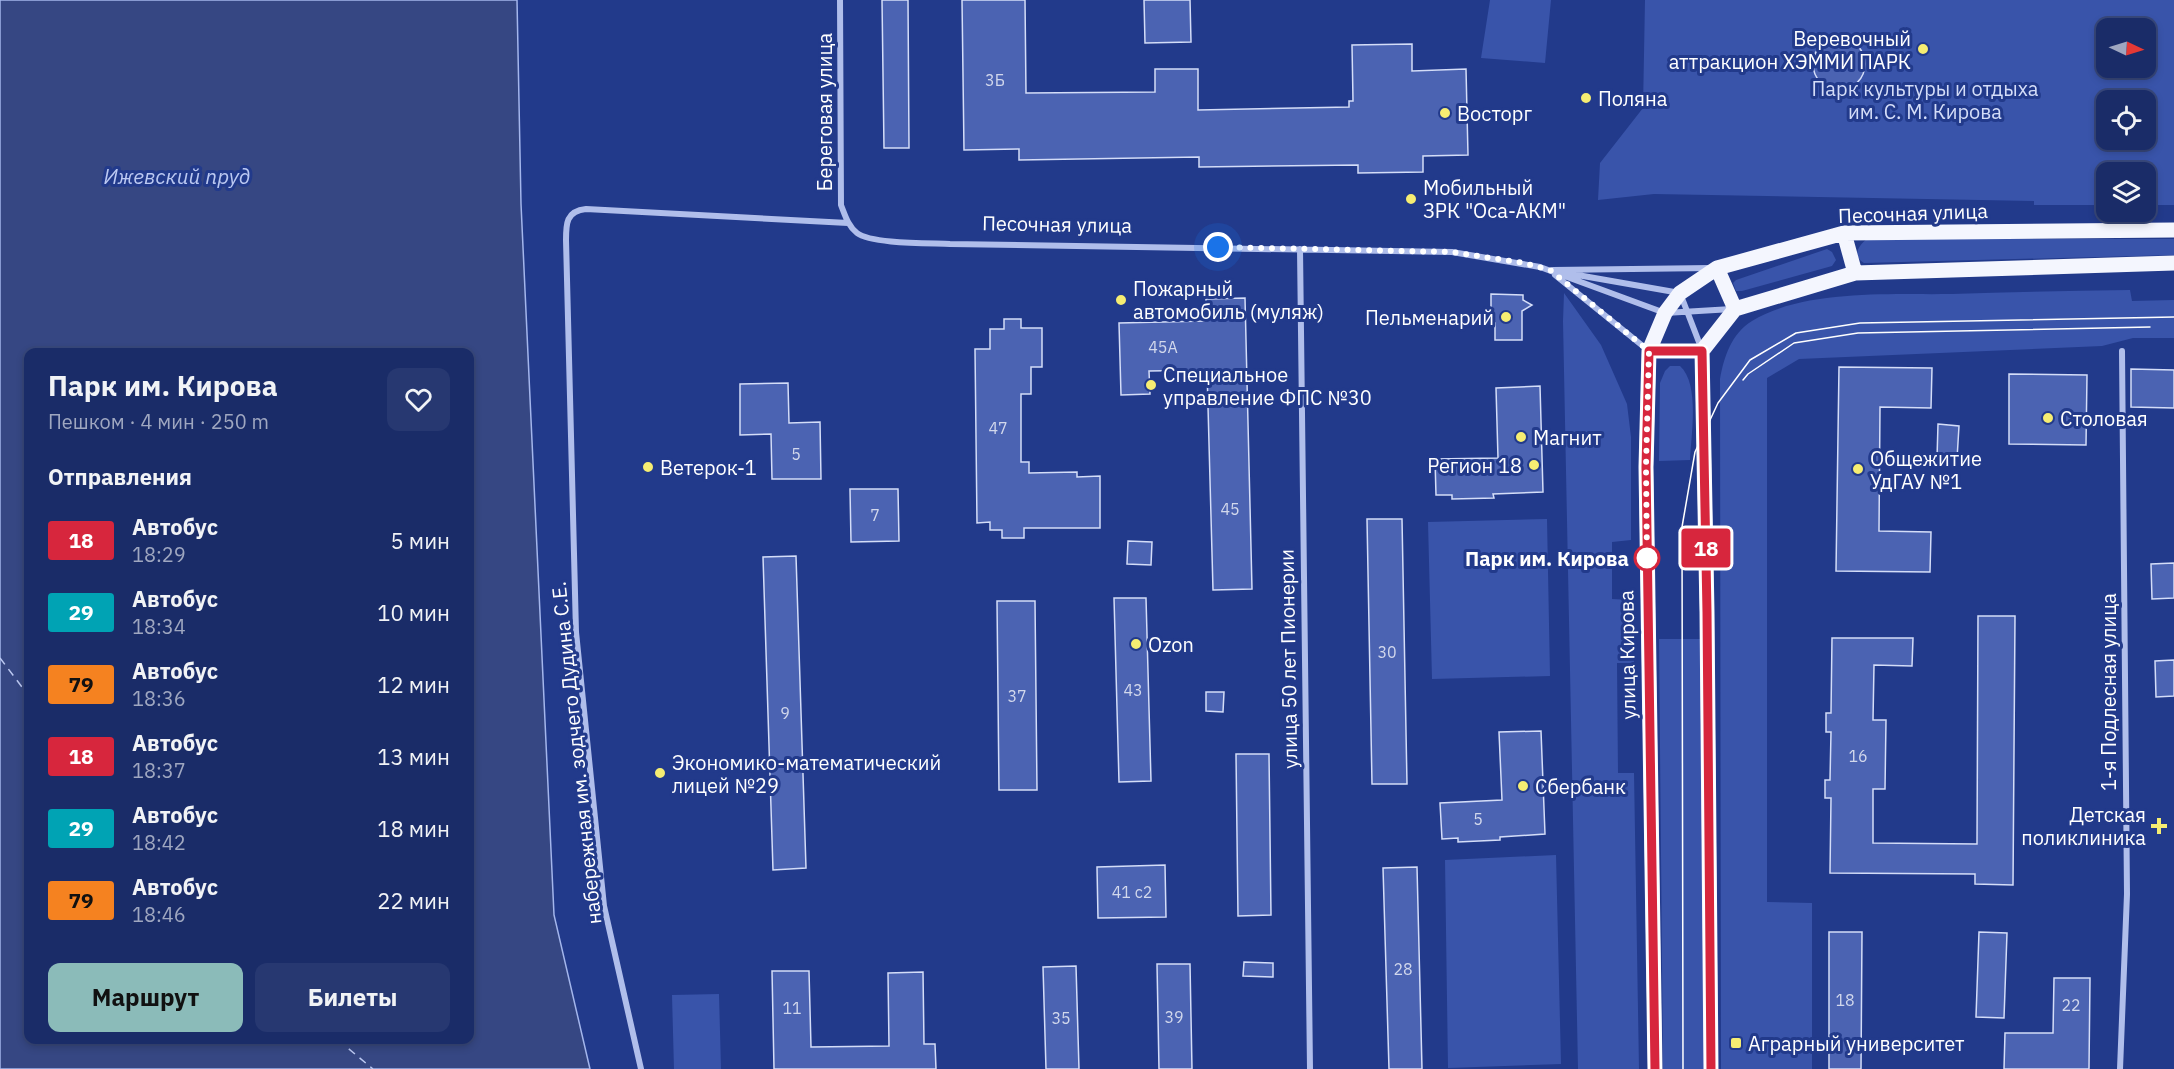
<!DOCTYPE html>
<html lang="ru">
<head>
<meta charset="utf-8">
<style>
	body { margin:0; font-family:"IBM Plex Sans",sans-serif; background:#273871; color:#f1f3f6; height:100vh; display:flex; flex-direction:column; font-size:22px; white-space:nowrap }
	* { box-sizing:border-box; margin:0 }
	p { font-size:20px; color:#9fa7c0 }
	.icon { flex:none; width:33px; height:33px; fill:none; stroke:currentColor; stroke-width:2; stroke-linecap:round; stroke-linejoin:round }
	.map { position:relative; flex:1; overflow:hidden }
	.sheet { position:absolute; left:24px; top:348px; width:450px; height:696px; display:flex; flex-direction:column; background:#1a2c68; border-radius:12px; box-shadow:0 3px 9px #0003,0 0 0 2px #38487c }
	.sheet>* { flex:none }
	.badge { padding:0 12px; border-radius:4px; font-size:21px; line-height:39px }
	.needle { width:39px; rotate:94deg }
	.tools { position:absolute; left:2096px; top:18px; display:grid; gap:12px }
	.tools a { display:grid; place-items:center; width:60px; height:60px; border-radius:12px; background:#1a2c68; box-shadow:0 3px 9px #0003,0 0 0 2px #38487c; font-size:30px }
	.you { position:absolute; width:30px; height:30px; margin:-15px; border:4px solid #fff; border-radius:50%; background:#1a73e8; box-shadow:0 0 0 9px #1a73e833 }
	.map>.badge { position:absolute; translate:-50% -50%; box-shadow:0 0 0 3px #fff }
	h2 { padding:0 24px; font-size:22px; line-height:54px }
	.round { display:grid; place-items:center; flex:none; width:63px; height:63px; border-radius:12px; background:#273871 }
	.overview { display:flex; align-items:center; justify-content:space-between; height:102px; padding:0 24px }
	h1 { font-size:28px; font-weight:700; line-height:45px }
	.action { display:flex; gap:12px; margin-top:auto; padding:12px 24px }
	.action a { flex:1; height:69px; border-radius:12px; background:#8bbbb9; color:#111; font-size:24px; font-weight:700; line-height:69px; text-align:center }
	.action a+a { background:#273871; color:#f1f3f6 }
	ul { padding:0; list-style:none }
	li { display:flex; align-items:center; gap:18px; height:72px; padding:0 24px }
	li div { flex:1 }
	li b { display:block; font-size:22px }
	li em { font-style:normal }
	li .badge { min-width:66px; font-weight:700; text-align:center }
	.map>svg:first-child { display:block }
	.green { fill:#3954aa; fill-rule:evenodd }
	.water { fill:#364783; stroke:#a4b6ec; stroke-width:1.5; fill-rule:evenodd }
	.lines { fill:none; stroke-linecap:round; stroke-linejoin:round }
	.ferry { stroke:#bcc9f2; stroke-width:1.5; stroke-dasharray:8 6; stroke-linecap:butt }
	.building { fill:#4b63b2; stroke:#d4ddf8; stroke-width:1.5 }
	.minor { stroke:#b0beeb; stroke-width:6 }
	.primary { stroke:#f4f6fe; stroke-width:15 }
	.tram { stroke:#fff; stroke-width:1.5 }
	.line-casing { stroke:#fff; stroke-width:14 }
	.line { stroke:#d7263d; stroke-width:9 }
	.walk { stroke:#fff; stroke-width:6; stroke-dasharray:0 10.8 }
	.poi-dot { fill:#f6ed72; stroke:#223a8b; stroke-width:2 }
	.stop-dot { fill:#fff; stroke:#d7263d; stroke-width:3 }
	.labels { text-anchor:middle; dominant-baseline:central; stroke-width:6; stroke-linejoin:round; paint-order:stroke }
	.number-label { font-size:16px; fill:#d2d8ec }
	.poi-label { font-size:20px; fill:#fff; stroke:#223a8b; text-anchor:start }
	.park-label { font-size:20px; fill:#d4ddf8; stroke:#223a8b }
	.street-label { font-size:20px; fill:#fff; stroke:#223a8b }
	.stop-label { font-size:20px; font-weight:bold; fill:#fff; stroke:#223a8b; text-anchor:end }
	.water-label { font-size:21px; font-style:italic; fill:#bcc9f2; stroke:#223a8b }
</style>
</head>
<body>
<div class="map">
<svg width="2174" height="1069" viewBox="0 0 2174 1069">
	<rect width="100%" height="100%" fill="#223a8b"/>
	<path class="green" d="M1490 0H1551L1545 63 1481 58Z
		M1645 0H2174V205H2145V172H2106V205H2034V201L1654 194 1598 200 1600 163 1643 108ZM2106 28H2145V68H2106ZM2106 100H2145V140H2106Z
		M1867 239H2174V255L1864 263C1852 256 1858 246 1867 239Z
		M1827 249 1832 252 1836 260 1832 266 1742 291H1736L1733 283 1736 280Z
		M2130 290 2132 301 2174 300V338H2133L2102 346 1799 359 1767 378V902L1812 903V1069H1721L1720 379C1724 357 1731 334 1752 321 1804 289 1893 295 1952 294 2011 292 2071 291 2130 290Z
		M1564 293 1601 345 1627 404 1631 437V540L1612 542V599L1631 600 1634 663H1617L1618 773H1634L1639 1069H1578L1563 321Z
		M1670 366H1680C1700 384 1691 435 1690 460L1659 461 1660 383 1665 371Z
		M1547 519 1550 676 1432 679 1428 522Z
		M1659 639H1700L1704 1069H1663Z
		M1556 855 1561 1064 1448 1068 1445 860Z
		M719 994 721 1069H674L672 995Z"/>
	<path class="water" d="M0 0H517L521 204 554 915 590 1069H0ZM28 352H470V1040H28Z"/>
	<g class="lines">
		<path class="ferry" d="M0 658 28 695
			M338 1040 373 1069"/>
	</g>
	<path class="building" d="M882 0H908L909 148H884Z
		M962 0H1025L1026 93 1155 92V69H1198V110L1349 107V101H1353L1352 45 1412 44V71L1466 69 1468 155 1423 156V172L1358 173V165L1199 167V157L1019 160V149L964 150Z
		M1144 0H1190L1191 42 1145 43Z
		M1813 64a26 26 0 1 1 52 0a26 26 0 1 1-52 0Z
		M1491 294 1523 295V300L1532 305 1522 311V340H1495V323H1491Z
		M1245 298 1252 589 1213 590 1207 370 1149 371 1150 394 1121 395 1119 323 1206 321V299Z
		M1004 319H1021V328H1042V367H1031V394H1021V462H1029V473L1077 472V477L1100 476V528H1024V538H1002V530H990V522L977 523 975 349H990V329H1004Z
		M1839 367 1932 368 1931 408 1880 407 1879 531 1931 532 1930 572 1836 571Z
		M2131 369 2174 370V408L2131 407Z
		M2009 374 2087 375 2086 445 2009 444Z
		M788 383 789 423 820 422 821 479H772L771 434 740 435V384Z
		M1540 386 1543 492 1493 494 1494 498 1452 499V495H1436L1435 459 1498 458 1496 388Z
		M1938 424 1959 426 1957 459 1937 458Z
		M850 489H898L899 541 851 542Z
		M1367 519H1402L1407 784H1372Z
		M1128 541 1152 542 1151 565 1127 564Z
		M796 556 806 868 773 870 763 557Z
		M2174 563V598L2152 599 2151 564Z
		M1114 598H1146L1151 781 1119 782Z
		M997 601H1035L1037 790H999Z
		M1978 616H2015L2013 885 1975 884V874L1830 873 1831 798H1825V780H1830L1831 732H1826V713H1831L1832 638H1913L1912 666 1874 665 1873 720H1886L1885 789H1873V843L1977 844Z
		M2174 660V696L2156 697 2155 661Z
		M1206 692H1224L1223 712 1206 711Z
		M1541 731 1545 834 1500 837V840L1458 842V838L1442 839 1440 803 1502 800 1499 732Z
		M1236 754H1269L1271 915 1238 916Z
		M1165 865 1166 917 1098 918 1097 867Z
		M1417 867 1422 1069H1389L1383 868Z
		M1829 932H1862L1861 1069H1829Z
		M1979 932 2007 933 2004 1018 1976 1017Z
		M1244 962 1273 963V977L1243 976Z
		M1157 964H1190L1192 1069H1159Z
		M1076 966 1079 1069H1046L1043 967Z
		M772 971H809L811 1047 889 1046 888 973 923 972 924 1044H935L936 1069H774Z
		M2054 978H2090L2089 1069H2004L2005 1033H2053Z"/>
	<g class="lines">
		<path class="minor" d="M840 0 841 205C845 215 848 226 857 233 871 244 930 243 950 244L1452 252 1540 267 1665 313 1732 309
			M1300 249 1310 1069
			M1553 270 1711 268
			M1566 273 1680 293 1702 350
			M1555 275 1649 351
			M641 1069 604 906 576 632 566 240C566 224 566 211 586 209L848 223
			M2120 1069 2127 894 2122 351"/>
		<path class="primary" d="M1844 233 1855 273
			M1717 268 1735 309
			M1735 309 1855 273 2174 263
			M1649 351H1702
			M1702 351 1707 612 1711 1069
			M1702 351 1735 309
			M1655 1069 1646 467 1649 351 1665 313 1680 293 1717 268 1844 233 2174 230"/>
		<path class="tram" d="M1743 380 1748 374 1794 343 1858 333 2150 327
			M1683 1069 1682 527 1695 452 1718 403 1750 360 1796 333 1860 323 2174 317"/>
	</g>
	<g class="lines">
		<defs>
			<path id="line" d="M1655 1069 1646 467 1649 351H1702L1707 612 1711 1069"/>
		</defs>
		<use href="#line" class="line-casing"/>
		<use href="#line" class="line"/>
		<path class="walk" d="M1218 247 1452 252 1524 263 1550 270 1649 351 1646 467 1647 558"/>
	</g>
	<g class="poi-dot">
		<circle cx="1923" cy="49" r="6"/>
		<circle cx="1586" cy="98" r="6"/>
		<circle cx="1445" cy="113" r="6"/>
		<circle cx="1411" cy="199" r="6"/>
		<circle cx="1121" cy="300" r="6"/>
		<circle cx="1506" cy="317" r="6"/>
		<circle cx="1151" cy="385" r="6"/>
		<circle cx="2048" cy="418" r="6"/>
		<circle cx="1521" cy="437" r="6"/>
		<circle cx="1534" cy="465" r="6"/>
		<circle cx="648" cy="467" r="6"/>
		<circle cx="1858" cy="469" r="6"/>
		<circle cx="1136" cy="644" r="6"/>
		<circle cx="660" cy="773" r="6"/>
		<circle cx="1523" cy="786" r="6"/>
		<path d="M2156 817h6v6h6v6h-6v6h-6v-6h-6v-6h6z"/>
		<rect x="1730" y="1037" width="12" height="12" rx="3"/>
	</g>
	<circle class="stop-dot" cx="1647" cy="558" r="12"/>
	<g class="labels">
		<g class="number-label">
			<text x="995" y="80">3Б</text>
			<text x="1163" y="347">45А</text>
			<text x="998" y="428">47</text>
			<text x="796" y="454">5</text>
			<text x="1230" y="509">45</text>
			<text x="875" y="515">7</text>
			<text x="1387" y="652">30</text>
			<text x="1133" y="690">43</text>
			<text x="1017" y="696">37</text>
			<text x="785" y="713">9</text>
			<text x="1858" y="756">16</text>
			<text x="1478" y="819">5</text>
			<text x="1132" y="892">41 с2</text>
			<text x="1403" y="969">28</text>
			<text x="1845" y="1000">18</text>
			<text x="2071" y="1005">22</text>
			<text x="792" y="1008">11</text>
			<text x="1174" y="1017">39</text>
			<text x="1061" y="1018">35</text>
		</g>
		<g class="poi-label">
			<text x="1911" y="38" text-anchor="end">Веревочный<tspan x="1911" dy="23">аттракцион ХЭММИ ПАРК</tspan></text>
			<text x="1598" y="98">Поляна</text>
			<text x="1457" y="113">Восторг</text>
			<text x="1423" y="187">Мобильный<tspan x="1423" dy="23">ЗРК "Оса-АКМ"</tspan></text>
			<text x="1133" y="288">Пожарный<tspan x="1133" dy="23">автомобиль (муляж)</tspan></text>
			<text x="1494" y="317" text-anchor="end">Пельменарий</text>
			<text x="1163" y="374">Специальное<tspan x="1163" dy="23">управление ФПС №30</tspan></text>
			<text x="2060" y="418">Столовая</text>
			<text x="1533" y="437">Магнит</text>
			<text x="1870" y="458">Общежитие<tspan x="1870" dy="23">УдГАУ №1</tspan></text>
			<text x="1522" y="465" text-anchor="end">Регион 18</text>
			<text x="660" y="467">Ветерок-1</text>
			<text x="1148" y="644">Ozon</text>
			<text x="672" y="762">Экономико-математический<tspan x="672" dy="23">лицей №29</tspan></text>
			<text x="1535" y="786">Сбербанк</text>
			<text x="2146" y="814" text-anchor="end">Детская<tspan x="2146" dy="23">поликлиника</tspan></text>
			<text x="1748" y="1043">Аграрный университет</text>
		</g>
		<g class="park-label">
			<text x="1925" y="88">Парк культуры и отдыха<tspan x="1925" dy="23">им. С. М. Кирова</tspan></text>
		</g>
		<g class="street-label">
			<text transform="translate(824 112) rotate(-90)">Береговая улица</text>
			<text transform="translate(1913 213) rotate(-2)">Песочная улица</text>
			<text transform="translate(1057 224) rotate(1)">Песочная улица</text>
			<text transform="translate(1627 655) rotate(-91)">улица Кирова</text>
			<text transform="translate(1288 659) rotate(-91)">улица 50 лет Пионерии</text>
			<text transform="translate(2108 692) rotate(-90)">1-я Подлесная улица</text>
			<text transform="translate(576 753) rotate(-96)">набережная им. зодчего Дудина С.Е.</text>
		</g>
		<g class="stop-label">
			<text x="1629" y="558">Парк им. Кирова</text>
		</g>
		<g class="water-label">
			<text x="177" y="176">Ижевский пруд</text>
		</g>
	</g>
</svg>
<div class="tools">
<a><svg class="needle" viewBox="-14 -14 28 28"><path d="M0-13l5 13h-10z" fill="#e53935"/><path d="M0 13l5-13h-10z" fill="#9fa7c0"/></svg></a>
<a><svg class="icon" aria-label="locate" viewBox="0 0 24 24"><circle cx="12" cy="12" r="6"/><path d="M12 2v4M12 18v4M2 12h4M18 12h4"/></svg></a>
<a><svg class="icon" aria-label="layers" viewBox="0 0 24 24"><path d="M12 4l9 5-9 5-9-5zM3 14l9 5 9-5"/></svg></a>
</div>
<div class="you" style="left:1218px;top:247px"></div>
<b class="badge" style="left:1706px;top:548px;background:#d7263d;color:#fff">18</b>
<section class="sheet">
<div class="overview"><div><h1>Парк им. Кирова</h1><p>Пешком · 4 мин · 250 m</p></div><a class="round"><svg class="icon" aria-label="heart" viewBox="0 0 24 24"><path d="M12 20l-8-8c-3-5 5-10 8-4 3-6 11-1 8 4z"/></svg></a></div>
<h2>Отправления</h2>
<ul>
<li><span class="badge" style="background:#d7263d;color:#fff">18</span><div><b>Автобус</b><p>18:29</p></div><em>5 мин</em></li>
<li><span class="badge" style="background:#00a3b4;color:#fff">29</span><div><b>Автобус</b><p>18:34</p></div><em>10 мин</em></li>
<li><span class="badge" style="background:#f58220;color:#111">79</span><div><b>Автобус</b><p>18:36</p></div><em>12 мин</em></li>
<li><span class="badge" style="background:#d7263d;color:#fff">18</span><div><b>Автобус</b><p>18:37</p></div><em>13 мин</em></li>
<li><span class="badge" style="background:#00a3b4;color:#fff">29</span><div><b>Автобус</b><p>18:42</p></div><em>18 мин</em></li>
<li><span class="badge" style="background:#f58220;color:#111">79</span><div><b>Автобус</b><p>18:46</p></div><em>22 мин</em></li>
</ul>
<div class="action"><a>Маршрут</a><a>Билеты</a></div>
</section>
</div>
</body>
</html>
